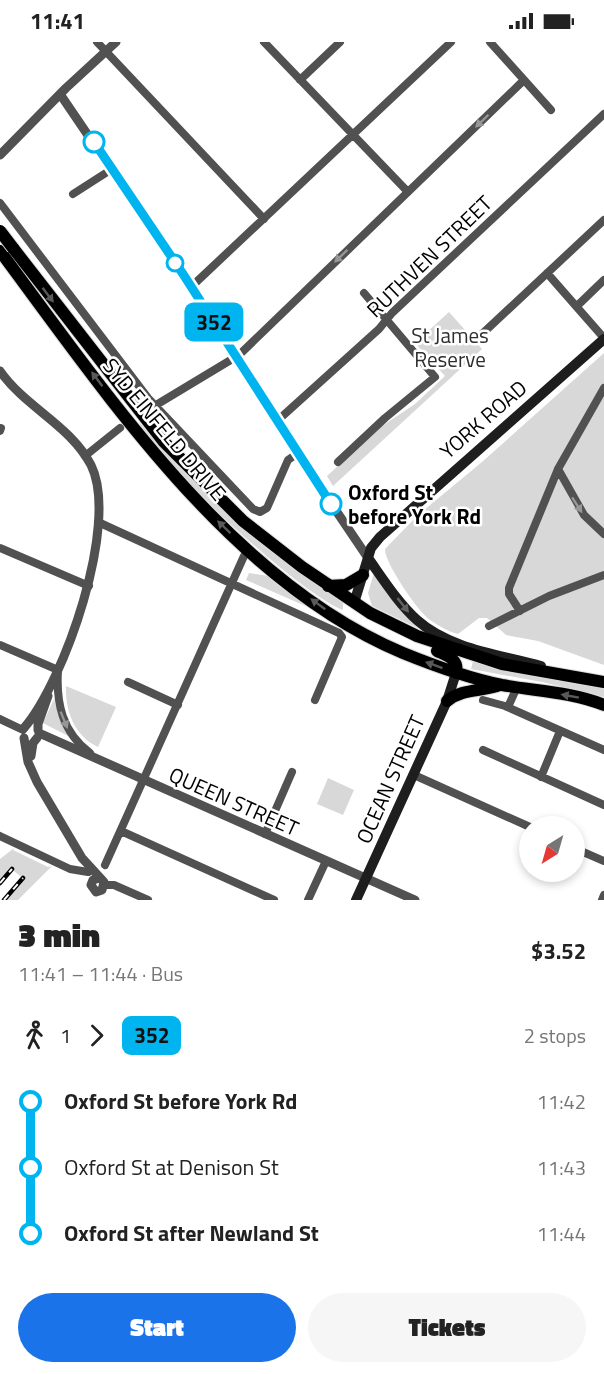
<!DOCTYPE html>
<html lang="en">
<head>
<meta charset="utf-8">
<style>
	body { margin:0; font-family:"Titillium Web",sans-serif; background:#f6f6f6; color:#222; height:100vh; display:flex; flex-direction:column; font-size:22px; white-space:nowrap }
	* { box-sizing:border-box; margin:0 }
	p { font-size:20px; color:#767676 }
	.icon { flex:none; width:33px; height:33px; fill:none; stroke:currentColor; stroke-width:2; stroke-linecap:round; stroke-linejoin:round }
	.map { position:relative; height:858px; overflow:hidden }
	.panel { display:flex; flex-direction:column; background:#fff; flex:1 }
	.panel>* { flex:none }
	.badge { padding:0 12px; border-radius:9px; font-size:21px; line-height:39px }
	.needle { width:39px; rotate:217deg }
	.buttons { position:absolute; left:519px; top:774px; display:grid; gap:12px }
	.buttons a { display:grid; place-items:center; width:66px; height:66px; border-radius:50%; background:#fff; box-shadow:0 3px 9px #0003; font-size:30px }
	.map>.badge { position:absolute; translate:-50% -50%; box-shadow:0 0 0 3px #fff }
	.legs { display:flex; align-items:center; gap:9px; height:66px; padding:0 18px; font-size:20px }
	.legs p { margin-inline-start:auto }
	.overview { display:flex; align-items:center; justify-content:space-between; height:102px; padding:0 18px }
	h1 { font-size:33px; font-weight:800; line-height:45px }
	.cta { display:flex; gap:12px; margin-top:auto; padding:12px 18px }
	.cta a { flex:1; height:69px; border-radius:36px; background:#1a73e8; color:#fff; font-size:24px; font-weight:800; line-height:69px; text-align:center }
	.cta a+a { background:#f6f6f6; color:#222 }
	ul { padding:0 18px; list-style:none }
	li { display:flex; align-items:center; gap:21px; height:66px; font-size:22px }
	li i { display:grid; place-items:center; width:9px; height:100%; margin:0 8px; background:currentColor }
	li i::after { content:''; width:15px; height:15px; margin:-8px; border:4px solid; border-radius:50%; background:#fff }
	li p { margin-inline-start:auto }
	li:first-child i { background:linear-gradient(#0000 50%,currentColor 0) }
	li:last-child i { background:linear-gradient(currentColor 50%,#0000 0) }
	.status { display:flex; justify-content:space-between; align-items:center; height:42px; padding:0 30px; background:#fff; direction:ltr }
	.status svg { height:16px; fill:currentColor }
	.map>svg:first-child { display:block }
	.green { fill:#d8d8d8 }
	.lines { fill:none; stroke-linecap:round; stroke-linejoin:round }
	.primary-casing { stroke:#dbdbdb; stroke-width:14 }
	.minor { stroke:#515151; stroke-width:8 }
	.tertiary { stroke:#515151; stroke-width:9 }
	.secondary { stroke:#1e1e1e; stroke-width:10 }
	.primary { stroke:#000; stroke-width:12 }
	.rail-casing { stroke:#000; stroke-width:4.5 }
	.rail { stroke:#fff; stroke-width:2; stroke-dasharray:7; stroke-linecap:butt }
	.primary-bridge-casing { stroke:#dbdbdb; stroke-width:14; stroke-linecap:butt }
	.primary-bridge { stroke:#000; stroke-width:12 }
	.oneway { fill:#979797 }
	.oneway2 { fill:#595959 }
	.oneway3 { fill:#626262 }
	.line-1-casing { stroke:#fff; stroke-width:14 }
	.line-1 { stroke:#00b5ef; stroke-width:9 }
	.stop-1-dot { fill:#fff; stroke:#00b5ef; stroke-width:3 }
	.labels { text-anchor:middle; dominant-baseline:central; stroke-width:5; stroke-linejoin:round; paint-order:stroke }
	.street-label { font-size:21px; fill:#000; stroke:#fff }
	.park-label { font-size:21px; fill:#2f2f2f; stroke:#fff }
	.stop-label { font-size:21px; font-weight:bold; fill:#000; stroke:#fff; text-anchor:start }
</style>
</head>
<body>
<div class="status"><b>11:41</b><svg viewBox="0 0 49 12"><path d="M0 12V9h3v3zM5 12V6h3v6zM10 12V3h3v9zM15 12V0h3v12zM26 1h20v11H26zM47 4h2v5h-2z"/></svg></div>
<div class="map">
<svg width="604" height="858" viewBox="0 0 604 858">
	<rect width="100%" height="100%" fill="#fff"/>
	<path class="green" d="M449 270 482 307 333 444 327 434 379 386 415 362 445 334 415 301Z
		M604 311V623L538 599 506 593 487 576H479L458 592C446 589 438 583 430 578 418 570 384 520 385 507L418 473 482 420Z
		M139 380C198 451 266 508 343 560V568C305 556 150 415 139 380Z
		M249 531 268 534 317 569 246 538Z
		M374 531 430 592 372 564 368 551Z
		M473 619 565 636 604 647V655L542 640 471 627Z
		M66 644 116 665 98 705C74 694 65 668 66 644Z
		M54 657 63 684 70 695 43 681Z
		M328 736 354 748 343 773 317 762Z
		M14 806 13 808 48 825 52 824 18 858H6L24 837 10 826 0 838V817Z"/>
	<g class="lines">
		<defs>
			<path id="primary" d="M13 206 164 400 243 479 302 525 370 571 417 594 502 622 604 640
				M0 209C108 354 231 539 403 611 435 624 468 636 502 643 536 649 572 650 604 663
				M328 544 346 543 363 533
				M437 609C448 614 459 617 456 631
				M447 659C463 646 482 650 500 643"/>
		</defs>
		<use href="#primary" class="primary-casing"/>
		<path class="minor" d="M97 0 264 177
			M264 0 408 150
			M490 0 551 68
			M300 38 340 0
			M73 152 112 127
			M0 161 148 356 253 467 260 470 267 466 288 418 298 411
			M547 231 604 296
			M191 245 451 0
			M577 264 604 238
			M482 292 604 178
			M156 363 239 313 524 38
			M277 379 379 287 392 271 604 72
			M0 389 1 386
			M85 414 120 386
			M338 420 385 376 435 335 364 251
			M558 427 584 473 604 492
			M98 480 339 591 342 595 315 658
			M0 506 89 544
			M520 569 509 552V546L558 427 604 346
			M489 584 549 554 604 533
			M0 603 58 628C56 661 62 690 90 711
			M128 640 178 663
			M483 658 505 664 604 708
			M508 665 517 645
			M0 677 23 688
			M483 708 604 763
			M414 733 530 785
			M541 735 560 689
			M121 789 274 858
			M265 792 292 730
			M0 794 70 827 88 830
			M574 806 604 819
			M105 823 244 514
			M105 843H114L148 858
			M308 858 326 819
			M602 858 604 853"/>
		<path class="tertiary" d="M60 52 183 233 291 402 368 516
			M0 113 66 46 116 0
			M0 329C26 366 70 383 91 423 120 481 64 640 24 686
			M38 688V682L48 654
			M39 691 415 858
			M24 696 28 720 37 740 82 816 104 840 102 848 96 850 91 843 93 838 99 836
			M31 714 33 701 37 696"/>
		<path class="secondary" d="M368 516C383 537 398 561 417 578 449 607 501 613 541 624
			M354 561 371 506 380 495 604 297
			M356 858 447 659 456 631"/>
		<use href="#primary" class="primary"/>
		<defs>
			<path id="rail" d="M0 841 12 827
				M4 858 23 836"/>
		</defs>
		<use href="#rail" class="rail-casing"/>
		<use href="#rail" class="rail"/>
		<defs>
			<path id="primary-bridge" d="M0 189 13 206"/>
		</defs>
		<use href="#primary-bridge" class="primary-bridge-casing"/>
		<use href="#primary-bridge" class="primary-bridge"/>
	</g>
	<defs><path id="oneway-solid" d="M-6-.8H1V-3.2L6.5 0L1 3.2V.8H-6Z" transform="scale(1.5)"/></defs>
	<g class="oneway">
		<use href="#oneway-solid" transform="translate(482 79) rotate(136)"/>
		<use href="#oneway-solid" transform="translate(341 214) rotate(136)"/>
		<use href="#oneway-solid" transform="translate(577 463) rotate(57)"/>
		<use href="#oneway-solid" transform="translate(64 678) rotate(68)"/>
	</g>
	<g class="oneway2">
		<use href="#oneway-solid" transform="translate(48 253) rotate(53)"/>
		<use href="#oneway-solid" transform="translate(97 337) rotate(-127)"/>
		<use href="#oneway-solid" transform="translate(224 485) rotate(-136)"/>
		<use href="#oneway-solid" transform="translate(318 562) rotate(-144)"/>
		<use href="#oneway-solid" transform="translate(434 623) rotate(-160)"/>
		<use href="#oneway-solid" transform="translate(570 654) rotate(-170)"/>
	</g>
	<use class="oneway3" href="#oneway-solid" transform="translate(403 563) rotate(52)"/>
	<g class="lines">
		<defs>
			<path id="line-1" d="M94 100 183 232 331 462"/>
		</defs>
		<use href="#line-1" class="line-1-casing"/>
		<use href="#line-1" class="line-1"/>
	</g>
	<g class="stop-1-dot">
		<circle cx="94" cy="100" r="10"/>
		<circle cx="175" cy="221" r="8"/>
		<circle cx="331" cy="462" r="10"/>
	</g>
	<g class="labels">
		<g class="street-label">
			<text transform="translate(429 214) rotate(-44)">RUTHVEN STREET</text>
			<text transform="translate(483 377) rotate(-41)">YORK ROAD</text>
			<text transform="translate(165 387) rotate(50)">SYD EINFELD DRIVE</text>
			<text transform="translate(390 737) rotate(-66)">OCEAN STREET</text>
			<text transform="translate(234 759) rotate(24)">QUEEN STREET</text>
		</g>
		<g class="park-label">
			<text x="450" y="293">St James<tspan x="450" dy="24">Reserve</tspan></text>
		</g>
		<g class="stop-label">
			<text x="348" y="450">Oxford St<tspan x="348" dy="24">before York Rd</tspan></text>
		</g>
	</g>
</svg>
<div class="buttons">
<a><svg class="needle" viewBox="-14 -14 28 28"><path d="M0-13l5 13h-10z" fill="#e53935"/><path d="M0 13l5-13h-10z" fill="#767676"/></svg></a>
</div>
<b class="badge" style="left:214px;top:280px;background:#00b5ef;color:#111">352</b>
</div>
<section class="panel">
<div class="overview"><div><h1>3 min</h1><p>11:41 – 11:44 · Bus</p></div><b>$3.52</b></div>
<div class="legs"><svg class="icon" aria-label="walk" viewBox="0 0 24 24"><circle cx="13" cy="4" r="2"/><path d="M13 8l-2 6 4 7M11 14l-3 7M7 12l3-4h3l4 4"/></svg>1<svg class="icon" aria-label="forward" viewBox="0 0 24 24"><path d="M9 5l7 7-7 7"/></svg><b class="badge" style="background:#00b5ef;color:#111">352</b><p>2 stops</p></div>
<ul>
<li><i style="color:#00b5ef"></i><b>Oxford St before York Rd</b><p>11:42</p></li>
<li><i style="color:#00b5ef"></i><span>Oxford St at Denison St</span><p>11:43</p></li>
<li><i style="color:#00b5ef"></i><b>Oxford St after Newland St</b><p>11:44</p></li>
</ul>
<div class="cta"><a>Start</a><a>Tickets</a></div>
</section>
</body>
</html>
